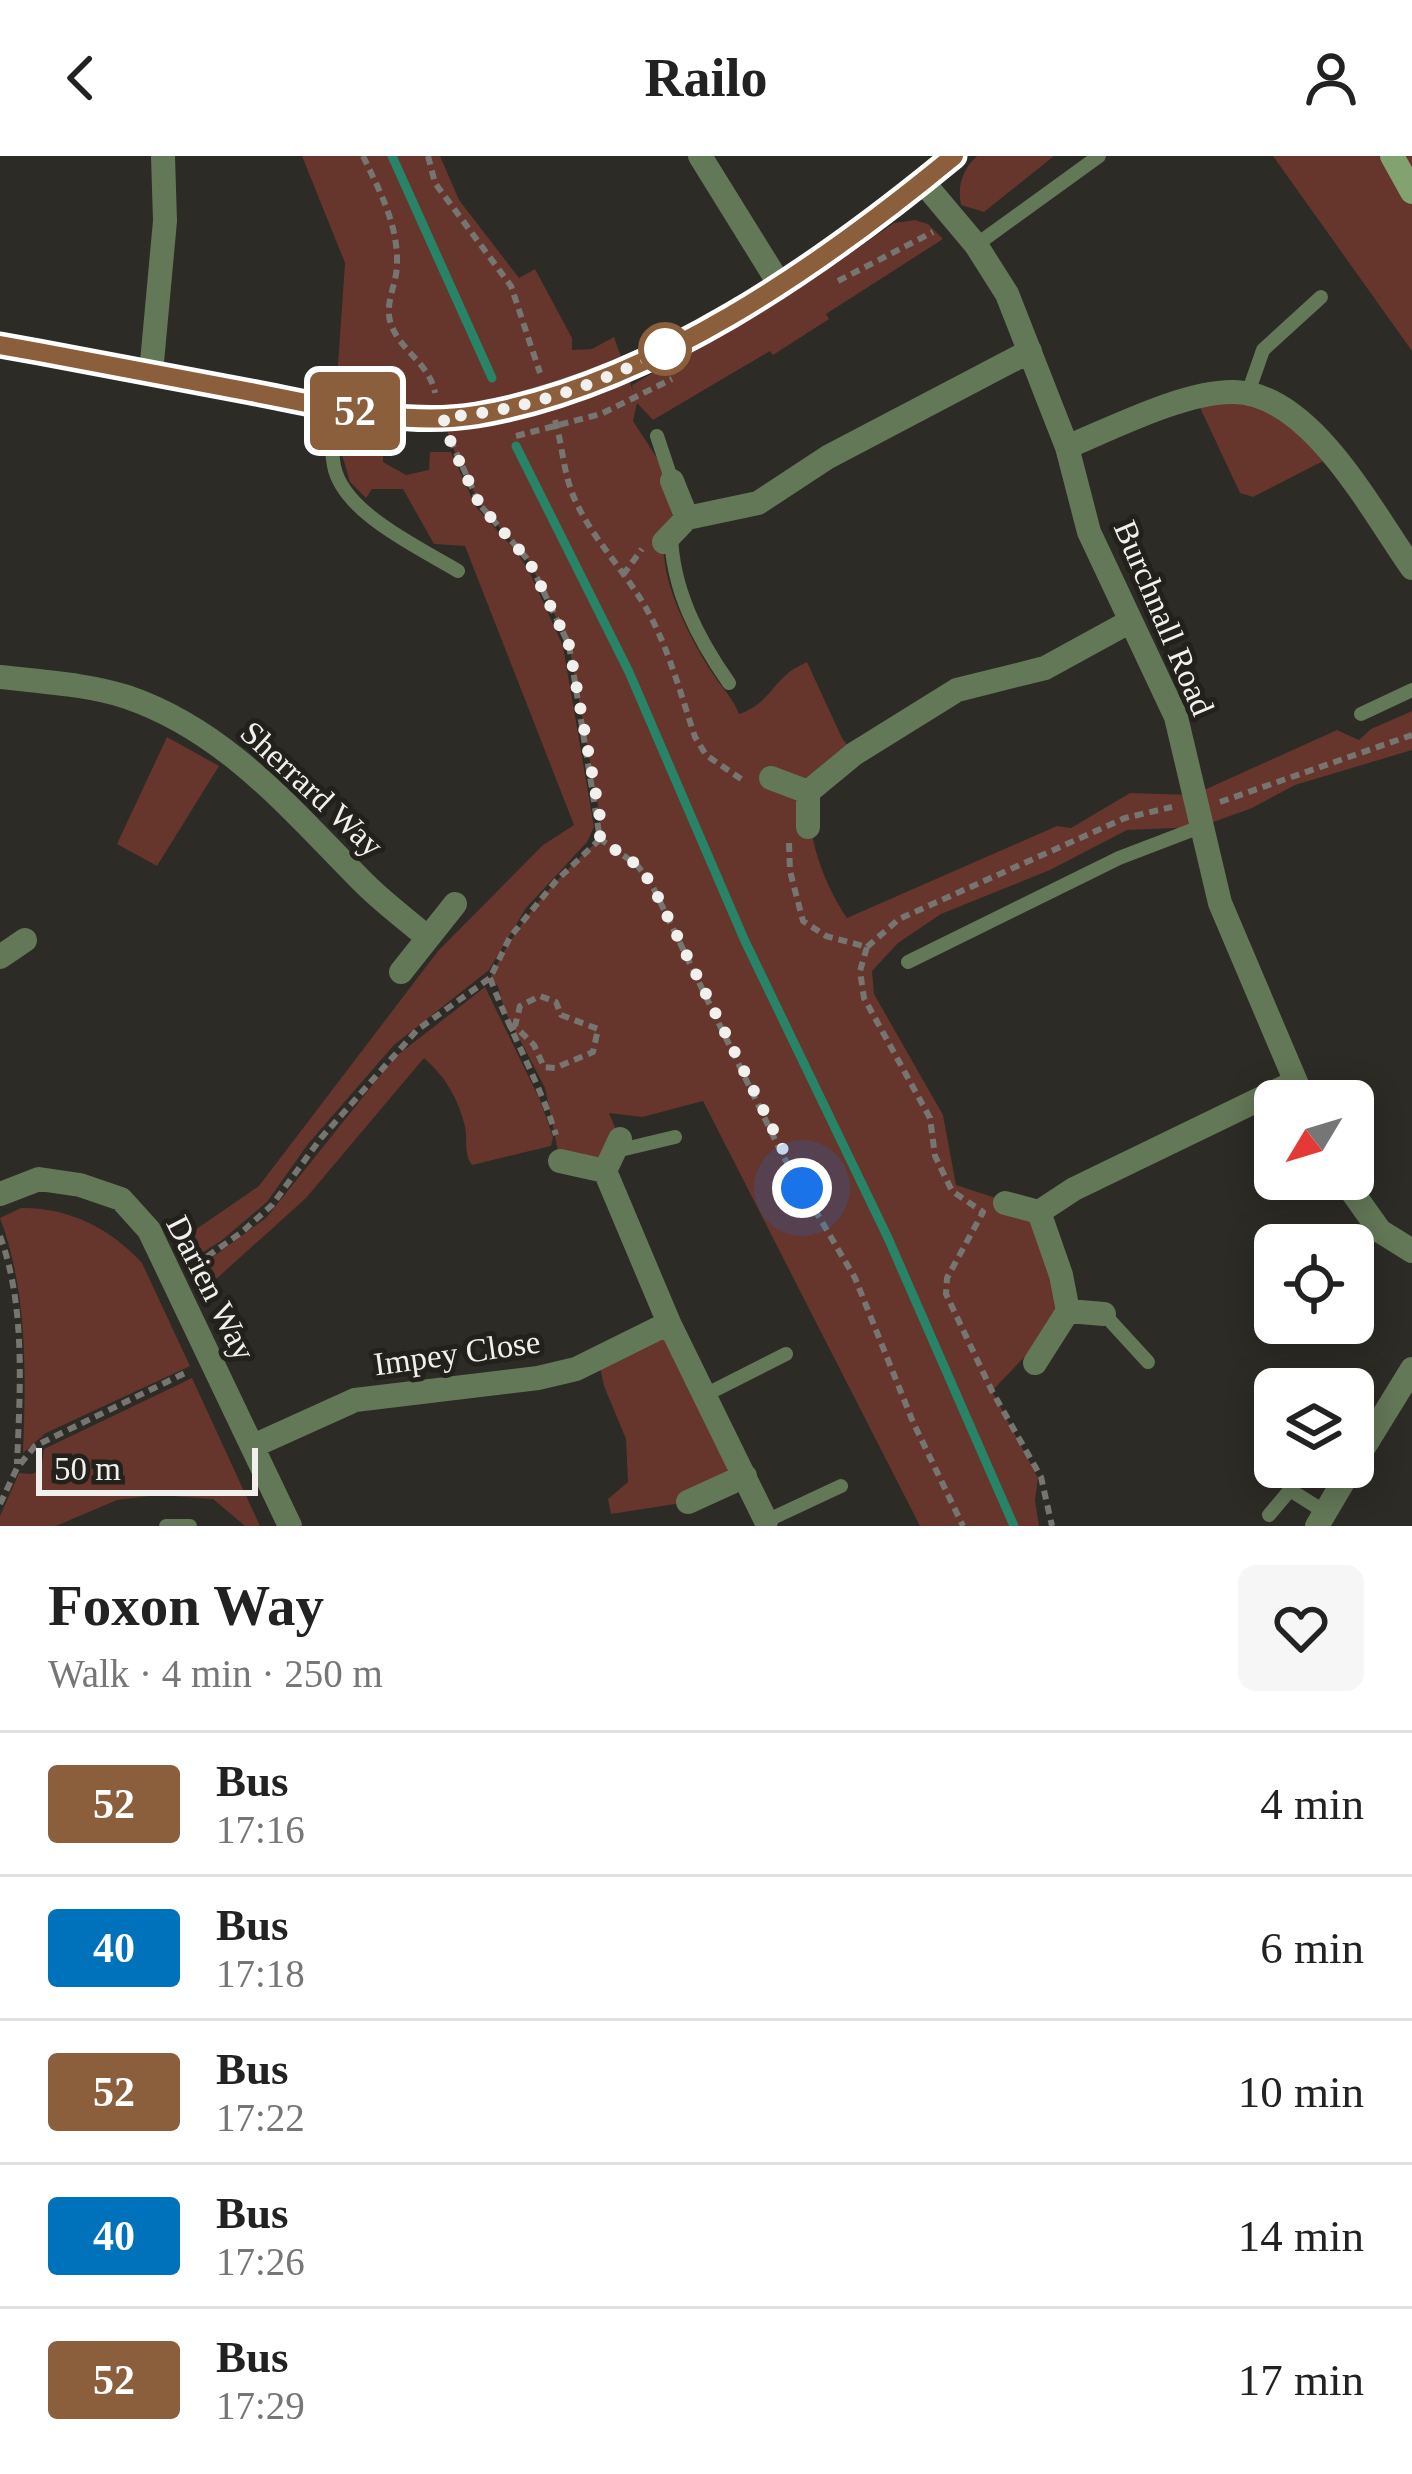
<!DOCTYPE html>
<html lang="en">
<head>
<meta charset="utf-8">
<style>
	body { margin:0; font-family:"Times New Roman",serif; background:#f6f6f6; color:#222; height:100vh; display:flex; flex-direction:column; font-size:45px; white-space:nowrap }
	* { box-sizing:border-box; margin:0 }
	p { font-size:39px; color:#767676 }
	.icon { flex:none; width:66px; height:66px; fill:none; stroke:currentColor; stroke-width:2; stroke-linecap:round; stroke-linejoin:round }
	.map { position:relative; height:1370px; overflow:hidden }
	.details { display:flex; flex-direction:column; background:#fff; flex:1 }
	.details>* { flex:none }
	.badge { padding:0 24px; border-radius:9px; font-size:42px; line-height:78px }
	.needle { width:78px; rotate:232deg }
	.tools { position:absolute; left:1254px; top:924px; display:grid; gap:24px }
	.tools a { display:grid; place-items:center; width:120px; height:120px; border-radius:18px; background:#fff; box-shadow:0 6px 30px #0003; font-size:60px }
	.scale { position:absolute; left:36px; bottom:30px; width:222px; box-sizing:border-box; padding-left:12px; border:6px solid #f1f0ec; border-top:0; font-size:33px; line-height:42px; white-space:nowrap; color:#f1f0ec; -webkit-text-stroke:9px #22211c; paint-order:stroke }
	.you { position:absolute; width:60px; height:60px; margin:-30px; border:9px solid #fff; border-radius:50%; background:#1a73e8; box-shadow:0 0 0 18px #1a73e833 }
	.map>.badge { position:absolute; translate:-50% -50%; box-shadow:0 0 0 6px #fff }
	.round { display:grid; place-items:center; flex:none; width:126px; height:126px; border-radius:18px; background:#f6f6f6 }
	.headline { display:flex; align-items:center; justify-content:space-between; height:204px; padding:0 48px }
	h1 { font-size:57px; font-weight:800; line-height:90px }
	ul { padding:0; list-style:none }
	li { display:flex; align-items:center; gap:36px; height:144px; padding:0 48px; border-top:3px solid #e0e0e0 }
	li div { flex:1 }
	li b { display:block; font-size:45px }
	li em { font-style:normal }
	li .badge { min-width:132px; font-weight:700; text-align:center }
	header { display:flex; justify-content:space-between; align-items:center; height:156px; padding:0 48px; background:#fff; font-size:54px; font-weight:800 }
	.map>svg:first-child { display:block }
	.green { fill:#66352b }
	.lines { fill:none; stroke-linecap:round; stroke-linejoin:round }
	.stream { stroke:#278467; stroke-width:9 }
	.path { stroke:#767570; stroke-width:6; stroke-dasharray:9 6; stroke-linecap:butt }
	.lane { stroke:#637857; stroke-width:14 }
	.street { stroke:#637857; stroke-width:24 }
	.secondary { stroke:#82a36f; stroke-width:24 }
	.line-casing { stroke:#fff; stroke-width:27 }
	.line { stroke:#8b5e3c; stroke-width:18 }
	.walk { stroke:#f1f0ec; stroke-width:12; stroke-dasharray:0 21.6 }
	.stop-dot { fill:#fff; stroke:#8b5e3c; stroke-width:6 }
	.labels { text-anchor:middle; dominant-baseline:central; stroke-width:10; stroke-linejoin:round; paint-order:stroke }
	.street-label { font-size:33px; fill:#f1f0ec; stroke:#22211c }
</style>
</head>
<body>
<header><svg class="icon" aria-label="back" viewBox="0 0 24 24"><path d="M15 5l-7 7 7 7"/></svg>Railo<svg class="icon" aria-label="person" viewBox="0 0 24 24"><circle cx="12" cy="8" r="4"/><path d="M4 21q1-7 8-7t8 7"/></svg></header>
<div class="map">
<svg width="1412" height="1370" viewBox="0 0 1412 1370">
	<rect width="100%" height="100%" fill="#2c2b25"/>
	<path class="green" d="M302 0H440L459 44 519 122 535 113 572 182V194L592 193 614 181 633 235 632 229 808 127 894 67 915 64 928 68 943 83 826 158 829 163 773 199 770 195 653 264 637 247 633 265 672 325 687 362 664 386C661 428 691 484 713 518 722 532 733 542 739 558 775 545 770 522 807 506L842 582 854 598 808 637C808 681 822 725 847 762L1057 670 1071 672 1130 637 1193 639 1337 574 1359 584 1371 573 1412 555V594L1295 629 1252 652 1200 671 1127 674 1050 714 941 758 898 787 872 815 874 838 943 959 956 1029 1039 1056 1068 1155 992 1235 1038 1322 1035 1344 1039 1370H920L703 945 642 961 609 957 620 983 605 1015 560 1005 545 932 504 853 498 830 490 822C516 768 554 723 600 683V661L569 489 529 405 480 349 452 290 443 261 335 252 345 107Z
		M977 0H1054L984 56 961 49C957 29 963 13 977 0Z
		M1273 0H1412V195Z
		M1248 237 1333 300 1253 341 1240 337 1196 243Z
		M338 285 383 290V306L406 319 429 314 430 296H451L476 351 516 395 529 415 563 490 594 671 587 686 526 752 489 814 394 889 308 988 267 1046 221 1085 189 1105 179 1085 259 1030 438 795 543 689 574 669 465 390 434 388 403 333H372L366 342 350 326Z
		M167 581 219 610 157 710 117 688Z
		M485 831 540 944 553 981 551 990 472 1009C463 996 468 985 465 971 459 944 445 920 424 902L306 1042 204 1134 195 1114 266 1062 395 901Z
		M21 1052C68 1051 110 1072 142 1107L190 1210 46 1277 23 1297C26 1219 28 1137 0 1062Z
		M669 1167 745 1320 688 1346 611 1358 608 1343 628 1326 626 1283 604 1230 598 1202Z
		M192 1222 260 1370H245L213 1343 158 1339 117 1344 56 1370H0V1360L19 1317 32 1318 41 1314 44 1293Z"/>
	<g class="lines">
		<path class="stream" d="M392 0 492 222
			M516 290 629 516 744 783 888 1082 1014 1370"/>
		<path class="path" d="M363 0C380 36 398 68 397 108 397 127 385 146 390 165 398 194 430 207 435 237
			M428 0 435 27 511 130 540 217
			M838 125 933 76
			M555 264C563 291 563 317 575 344 591 379 615 404 636 436 665 478 679 533 695 581L706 599 744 625
			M516 280 601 258 672 223
			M450 283 480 349 529 405 569 489 600 683 637 709 651 727 782 998 855 1122 913 1266 963 1370
			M623 419 642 393
			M1220 646 1412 579
			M789 687 790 715 803 765 826 780 867 791 860 815 864 842 930 962 935 1000 952 1035 983 1056 947 1122 946 1138 992 1235 1041 1321 1052 1370
			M867 791 899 763 1125 662 1172 651
			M490 822C510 876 539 925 556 979
			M509 874 515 870 534 889 544 911 555 912 593 896 598 873 561 859 556 846 540 840 520 850 515 870
			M0 1080C26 1151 20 1234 17 1308
			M195 1109 242 1076 272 1049 321 982 417 874 490 822 510 781 556 725 599 684
			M0 1348 17 1312 35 1290 187 1216"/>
		<path class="lane" d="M976 89 1099 0
			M1248 237 1263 194 1321 141
			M335 252C334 270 330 292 334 310 343 357 420 392 458 415
			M657 280 672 325
			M671 378C672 433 698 483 729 527
			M1361 558 1412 534
			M908 806 1119 702 1200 671
			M616 995 675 981
			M1104 1158 1148 1206
			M705 1239 786 1198
			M1269 1359 1290 1334 1325 1356
			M766 1365 841 1330
			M166 1370H190"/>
		<path class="street" d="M700 0 780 129
			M923 26 976 89 1007 138 1067 291 1089 376 1176 561 1220 747 1304 945
			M0 189C81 204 162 219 242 234 317 248 392 266 468 260 498 257 528 245 557 237 705 190 835 98 954 0
			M151 217 165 65 163 0
			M1067 291C1113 272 1185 235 1234 236 1311 237 1372 356 1412 412
			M687 362 758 347 828 301 1030 195
			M664 386 687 362 672 325
			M0 521C42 526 87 528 127 541 227 575 293 656 365 728 384 747 407 764 428 782
			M771 622 808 636V671
			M808 636 854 598 957 534 1045 512 1129 466
			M0 801 25 784
			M401 816 455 748
			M560 1005 605 1015 620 983
			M605 1015 669 1167 766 1365
			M1343 1023 1380 1075 1412 1095
			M0 1038 39 1023 80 1029 121 1043 149 1074 290 1370
			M1005 1047 1039 1056
			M1068 1155 1061 1119 1039 1056 1074 1033 1295 926
			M1035 1207 1068 1155 1104 1158
			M253 1290 355 1244 538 1222 576 1213 669 1167
			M1353 1309 1412 1213
			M688 1346 745 1320
			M1317 1370 1352 1311"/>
		<path class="secondary" d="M1392 0 1412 36"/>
	</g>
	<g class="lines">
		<defs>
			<path id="line" d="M0 189C84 204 168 220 251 236 324 250 403 271 477 259 650 230 822 109 954 0"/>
		</defs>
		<use href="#line" class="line-casing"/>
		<use href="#line" class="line"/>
		<path class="walk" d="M665 193C600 229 517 257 443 261L452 290 480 349 529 405 569 489 600 661V683L637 709 651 727 802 1032"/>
	</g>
	<circle class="stop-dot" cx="665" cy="193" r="24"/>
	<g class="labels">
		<g class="street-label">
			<text transform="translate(1164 462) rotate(67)">Burchnall Road</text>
			<text transform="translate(312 633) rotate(43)">Sherrard Way</text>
			<text transform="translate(211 1132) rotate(63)">Darien Way</text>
			<text transform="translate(457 1197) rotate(-8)">Impey Close</text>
		</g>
	</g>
</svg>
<div class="tools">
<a><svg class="needle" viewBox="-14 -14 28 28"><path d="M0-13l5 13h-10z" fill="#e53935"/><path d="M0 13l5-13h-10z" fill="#767676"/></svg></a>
<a><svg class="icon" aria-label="locate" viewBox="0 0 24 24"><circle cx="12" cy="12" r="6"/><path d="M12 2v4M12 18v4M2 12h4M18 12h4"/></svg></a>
<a><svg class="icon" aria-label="layers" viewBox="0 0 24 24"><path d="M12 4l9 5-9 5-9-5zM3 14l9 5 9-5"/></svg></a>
</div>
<div class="scale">50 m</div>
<div class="you" style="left:802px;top:1032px"></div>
<b class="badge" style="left:355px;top:255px;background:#8b5e3c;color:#fff">52</b>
</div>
<section class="details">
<div class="headline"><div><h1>Foxon Way</h1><p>Walk · 4 min · 250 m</p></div><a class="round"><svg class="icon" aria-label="heart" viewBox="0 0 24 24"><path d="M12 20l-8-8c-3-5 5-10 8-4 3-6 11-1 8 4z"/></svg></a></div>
<ul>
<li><span class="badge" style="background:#8b5e3c;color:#fff">52</span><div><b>Bus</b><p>17:16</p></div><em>4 min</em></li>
<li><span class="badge" style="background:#0072bc;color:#fff">40</span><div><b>Bus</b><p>17:18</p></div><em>6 min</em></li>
<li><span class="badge" style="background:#8b5e3c;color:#fff">52</span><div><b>Bus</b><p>17:22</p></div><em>10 min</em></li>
<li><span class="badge" style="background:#0072bc;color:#fff">40</span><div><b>Bus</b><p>17:26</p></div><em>14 min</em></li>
<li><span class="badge" style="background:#8b5e3c;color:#fff">52</span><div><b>Bus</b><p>17:29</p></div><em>17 min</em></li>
</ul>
</section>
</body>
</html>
